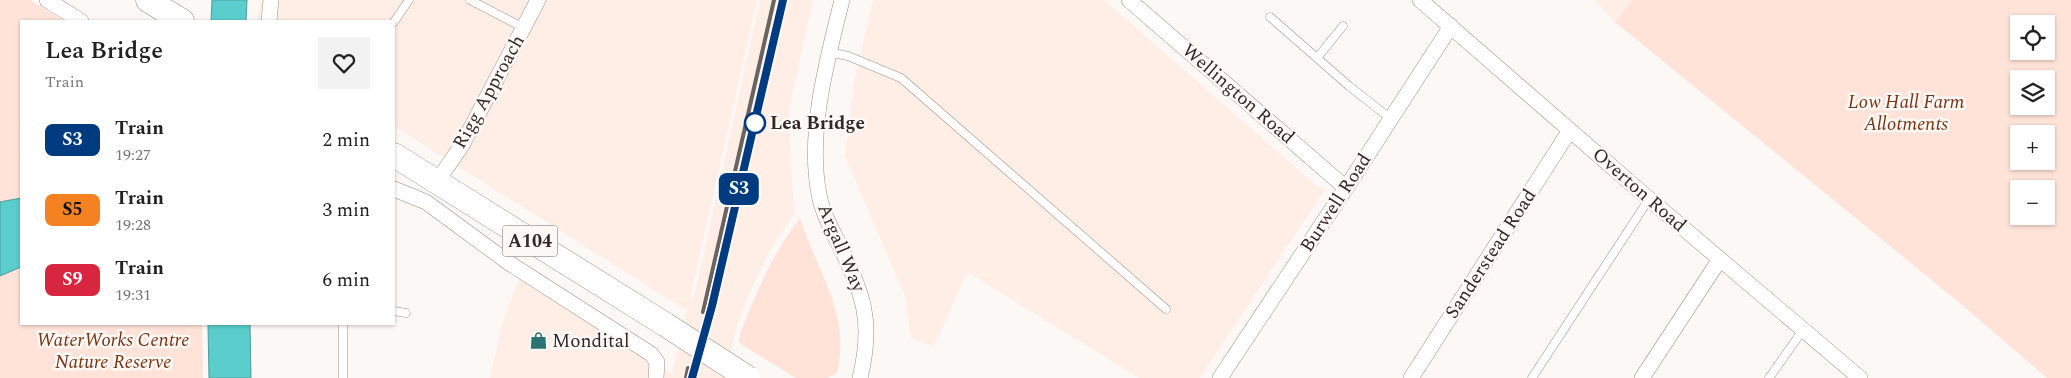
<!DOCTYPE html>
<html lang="en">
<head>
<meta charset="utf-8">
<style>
	body { margin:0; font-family:Spectral,serif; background:#f2f2f2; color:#222; height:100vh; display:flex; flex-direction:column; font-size:19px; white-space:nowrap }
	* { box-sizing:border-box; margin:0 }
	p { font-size:16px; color:#767676 }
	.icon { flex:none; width:28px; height:28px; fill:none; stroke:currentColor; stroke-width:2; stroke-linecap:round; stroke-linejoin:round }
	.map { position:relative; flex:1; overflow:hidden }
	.drawer { position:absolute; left:20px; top:20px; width:375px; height:305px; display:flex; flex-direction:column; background:#fff; border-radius:0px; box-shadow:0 1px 4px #0004 }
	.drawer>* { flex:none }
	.badge { padding:0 10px; border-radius:8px; font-size:18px; line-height:32px }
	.controls { position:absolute; left:2010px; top:15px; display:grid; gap:10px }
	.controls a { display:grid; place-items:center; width:45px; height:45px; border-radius:0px; background:#fff; box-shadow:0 1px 4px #0004; font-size:25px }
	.map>.badge { position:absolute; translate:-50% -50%; box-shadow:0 0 0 2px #fff }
	.round { display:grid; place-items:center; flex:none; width:52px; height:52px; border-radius:0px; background:#f2f2f2 }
	.head { display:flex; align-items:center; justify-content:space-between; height:85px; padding:0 25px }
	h1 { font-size:24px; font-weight:600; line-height:38px }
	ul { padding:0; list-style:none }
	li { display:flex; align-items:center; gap:15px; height:70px; padding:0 25px }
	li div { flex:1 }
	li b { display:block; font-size:19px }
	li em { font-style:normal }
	li .badge { min-width:55px; font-weight:700; text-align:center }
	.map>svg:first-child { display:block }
	.built { fill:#ffeee6 }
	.green { fill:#ffe3d8; fill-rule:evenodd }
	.water { fill:#5acdcc; stroke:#4e9c9a }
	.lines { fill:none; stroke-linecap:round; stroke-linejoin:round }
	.service-casing { stroke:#a18e87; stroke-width:9 }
	.minor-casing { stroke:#a18e87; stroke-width:16 }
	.primary-casing { stroke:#a18e87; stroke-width:25 }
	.service { stroke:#fff; stroke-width:8 }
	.minor { stroke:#fff; stroke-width:15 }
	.primary { stroke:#fff; stroke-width:24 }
	.rail { stroke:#6a6360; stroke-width:4 }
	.primary-bridge-casing { stroke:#a18e87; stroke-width:25; stroke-linecap:butt }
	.primary-bridge { stroke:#fff; stroke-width:24 }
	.line-casing { stroke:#fff; stroke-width:11 }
	.line { stroke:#003b80; stroke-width:8 }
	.stop-dot { fill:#fff; stroke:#003b80; stroke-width:2.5 }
	.labels { text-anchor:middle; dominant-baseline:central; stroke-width:5; stroke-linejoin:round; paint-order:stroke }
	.shield { fill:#fcf8f6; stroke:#6e6764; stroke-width:1 }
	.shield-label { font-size:18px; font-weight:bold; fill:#312926 }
	.street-label { font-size:19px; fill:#312926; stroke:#fcf8f6 }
	.park-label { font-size:19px; font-style:italic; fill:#78330f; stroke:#fcf8f6 }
	.stop-label { font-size:19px; font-weight:bold; fill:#312926; stroke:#fcf8f6; text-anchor:start }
	.poi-label { font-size:19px; fill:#312926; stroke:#fcf8f6; text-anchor:start }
</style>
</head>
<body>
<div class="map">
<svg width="2071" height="378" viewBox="0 0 2071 378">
	<rect width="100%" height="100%" fill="#fcf8f6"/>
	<path class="built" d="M260 0H757L690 297 694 298 760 0H813L789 109 790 160 795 212 773 245 750 292 737 325 725 378H490L503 321 521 273 672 374 688 305 686 310 394 126V21H257Z
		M873 0H1104L1318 187 1326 188 1200 378H1139L969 273 966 275 934 346 911 338 905 296 845 156 854 82Z
		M1594 0H1633L1615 22Z"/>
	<path class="green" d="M0 0H30L64 21H21V324H202L203 378H0Z
		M1633 0H2071V378H2047L1961 304 1615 22ZM2019 24H2046V51H2019ZM2019 79H2046V106H2019ZM2019 134H2046V161H2019ZM2019 189H2046V216H2019Z
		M800 218C818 274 851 312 837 373L827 378H796L739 343 740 334C756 293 772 254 800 218Z"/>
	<path class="water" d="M212 0H247L246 21H211Z
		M21 198V267L0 276V202Z
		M208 324H250L251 378H209Z"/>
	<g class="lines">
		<defs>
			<path id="service" d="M470 0 524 28
				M1270 17 1349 86 1391 119
				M394 22 409 0
				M829 52 848 56 901 78 1166 309
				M1317 58 1343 26
				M394 311 406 313
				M343 378V324
				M1532 378 1649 199
				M1769 378 1803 330"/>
			<path id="minor" d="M47 0 81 21
				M842 0C827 60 807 133 819 194 822 212 831 228 839 244 863 295 874 320 860 378
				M1129 0 1346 188
				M1420 0 1649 199 1860 378
				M269 21 271 0
				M436 183 462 145 538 0
				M394 189 426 202 509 263 651 354 657 362 656 378
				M1220 378 1346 188 1451 26
				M1411 378 1570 130
				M1642 378 1720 259"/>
			<path id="primary" d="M148 0 182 21
				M394 155 666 325"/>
		</defs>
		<use href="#service" class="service-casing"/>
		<use href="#minor" class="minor-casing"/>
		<use href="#primary" class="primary-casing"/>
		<use href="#service" class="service"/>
		<use href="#minor" class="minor"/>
		<use href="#primary" class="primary"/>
		<path class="rail" d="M703 312 774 0
			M709 316 783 0
			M686 378 688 368"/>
		<defs>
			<path id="primary-bridge" d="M666 325 748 378"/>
		</defs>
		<use href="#primary-bridge" class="primary-bridge-casing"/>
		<use href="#primary-bridge" class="primary-bridge"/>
	</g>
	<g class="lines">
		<defs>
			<path id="line" d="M692 378 712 306 783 0"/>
		</defs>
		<use href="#line" class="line-casing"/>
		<use href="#line" class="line"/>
	</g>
	<defs>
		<symbol id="shop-bare" viewBox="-9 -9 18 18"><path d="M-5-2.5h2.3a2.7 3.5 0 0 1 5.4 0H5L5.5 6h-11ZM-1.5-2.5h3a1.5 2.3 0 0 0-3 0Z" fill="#287271" stroke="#fcf8f6" stroke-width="2.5" paint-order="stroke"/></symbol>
	</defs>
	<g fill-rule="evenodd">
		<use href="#shop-bare" x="526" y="328" width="25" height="25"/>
	</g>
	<circle class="stop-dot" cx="755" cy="123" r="10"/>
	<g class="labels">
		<rect class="shield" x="502.5" y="225.5" width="55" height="31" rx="4"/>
		<g class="shield-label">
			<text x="530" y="241">A104</text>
		</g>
		<g class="street-label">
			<text transform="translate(489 92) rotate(-61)">Rigg Approach</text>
			<text transform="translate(1238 94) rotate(41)">Wellington Road</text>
			<text transform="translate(1639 190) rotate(41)">Overton Road</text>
			<text transform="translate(1336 203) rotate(-57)">Burwell Road</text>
			<text transform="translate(841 248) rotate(67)">Argall Way</text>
			<text transform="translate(1491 254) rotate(-57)">Sanderstead Road</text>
		</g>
		<g class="park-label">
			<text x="1906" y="102">Low Hall Farm<tspan x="1906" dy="22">Allotments</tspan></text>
			<text x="113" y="340">WaterWorks Centre<tspan x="113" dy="22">Nature Reserve</tspan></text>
		</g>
		<g class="stop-label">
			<text x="770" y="123">Lea Bridge</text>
		</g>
		<g class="poi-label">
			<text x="552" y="341">Mondital</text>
		</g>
	</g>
</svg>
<div class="controls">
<a><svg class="icon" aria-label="locate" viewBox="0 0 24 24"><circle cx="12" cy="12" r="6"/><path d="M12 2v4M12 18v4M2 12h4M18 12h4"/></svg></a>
<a><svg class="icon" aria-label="layers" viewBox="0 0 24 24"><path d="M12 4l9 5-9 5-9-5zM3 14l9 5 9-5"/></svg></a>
<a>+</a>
<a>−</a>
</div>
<b class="badge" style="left:739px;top:189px;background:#003b80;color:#fff">S3</b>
<section class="drawer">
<div class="head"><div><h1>Lea Bridge</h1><p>Train</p></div><a class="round"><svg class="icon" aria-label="heart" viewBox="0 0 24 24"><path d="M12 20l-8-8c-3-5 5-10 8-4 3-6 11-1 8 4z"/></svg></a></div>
<ul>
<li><span class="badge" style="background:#003b80;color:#fff">S3</span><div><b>Train</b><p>19:27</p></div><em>2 min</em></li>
<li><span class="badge" style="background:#f58220;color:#111">S5</span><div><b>Train</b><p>19:28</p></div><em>3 min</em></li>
<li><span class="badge" style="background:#d7263d;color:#fff">S9</span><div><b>Train</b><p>19:31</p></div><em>6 min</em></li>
</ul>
</section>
</div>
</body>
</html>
